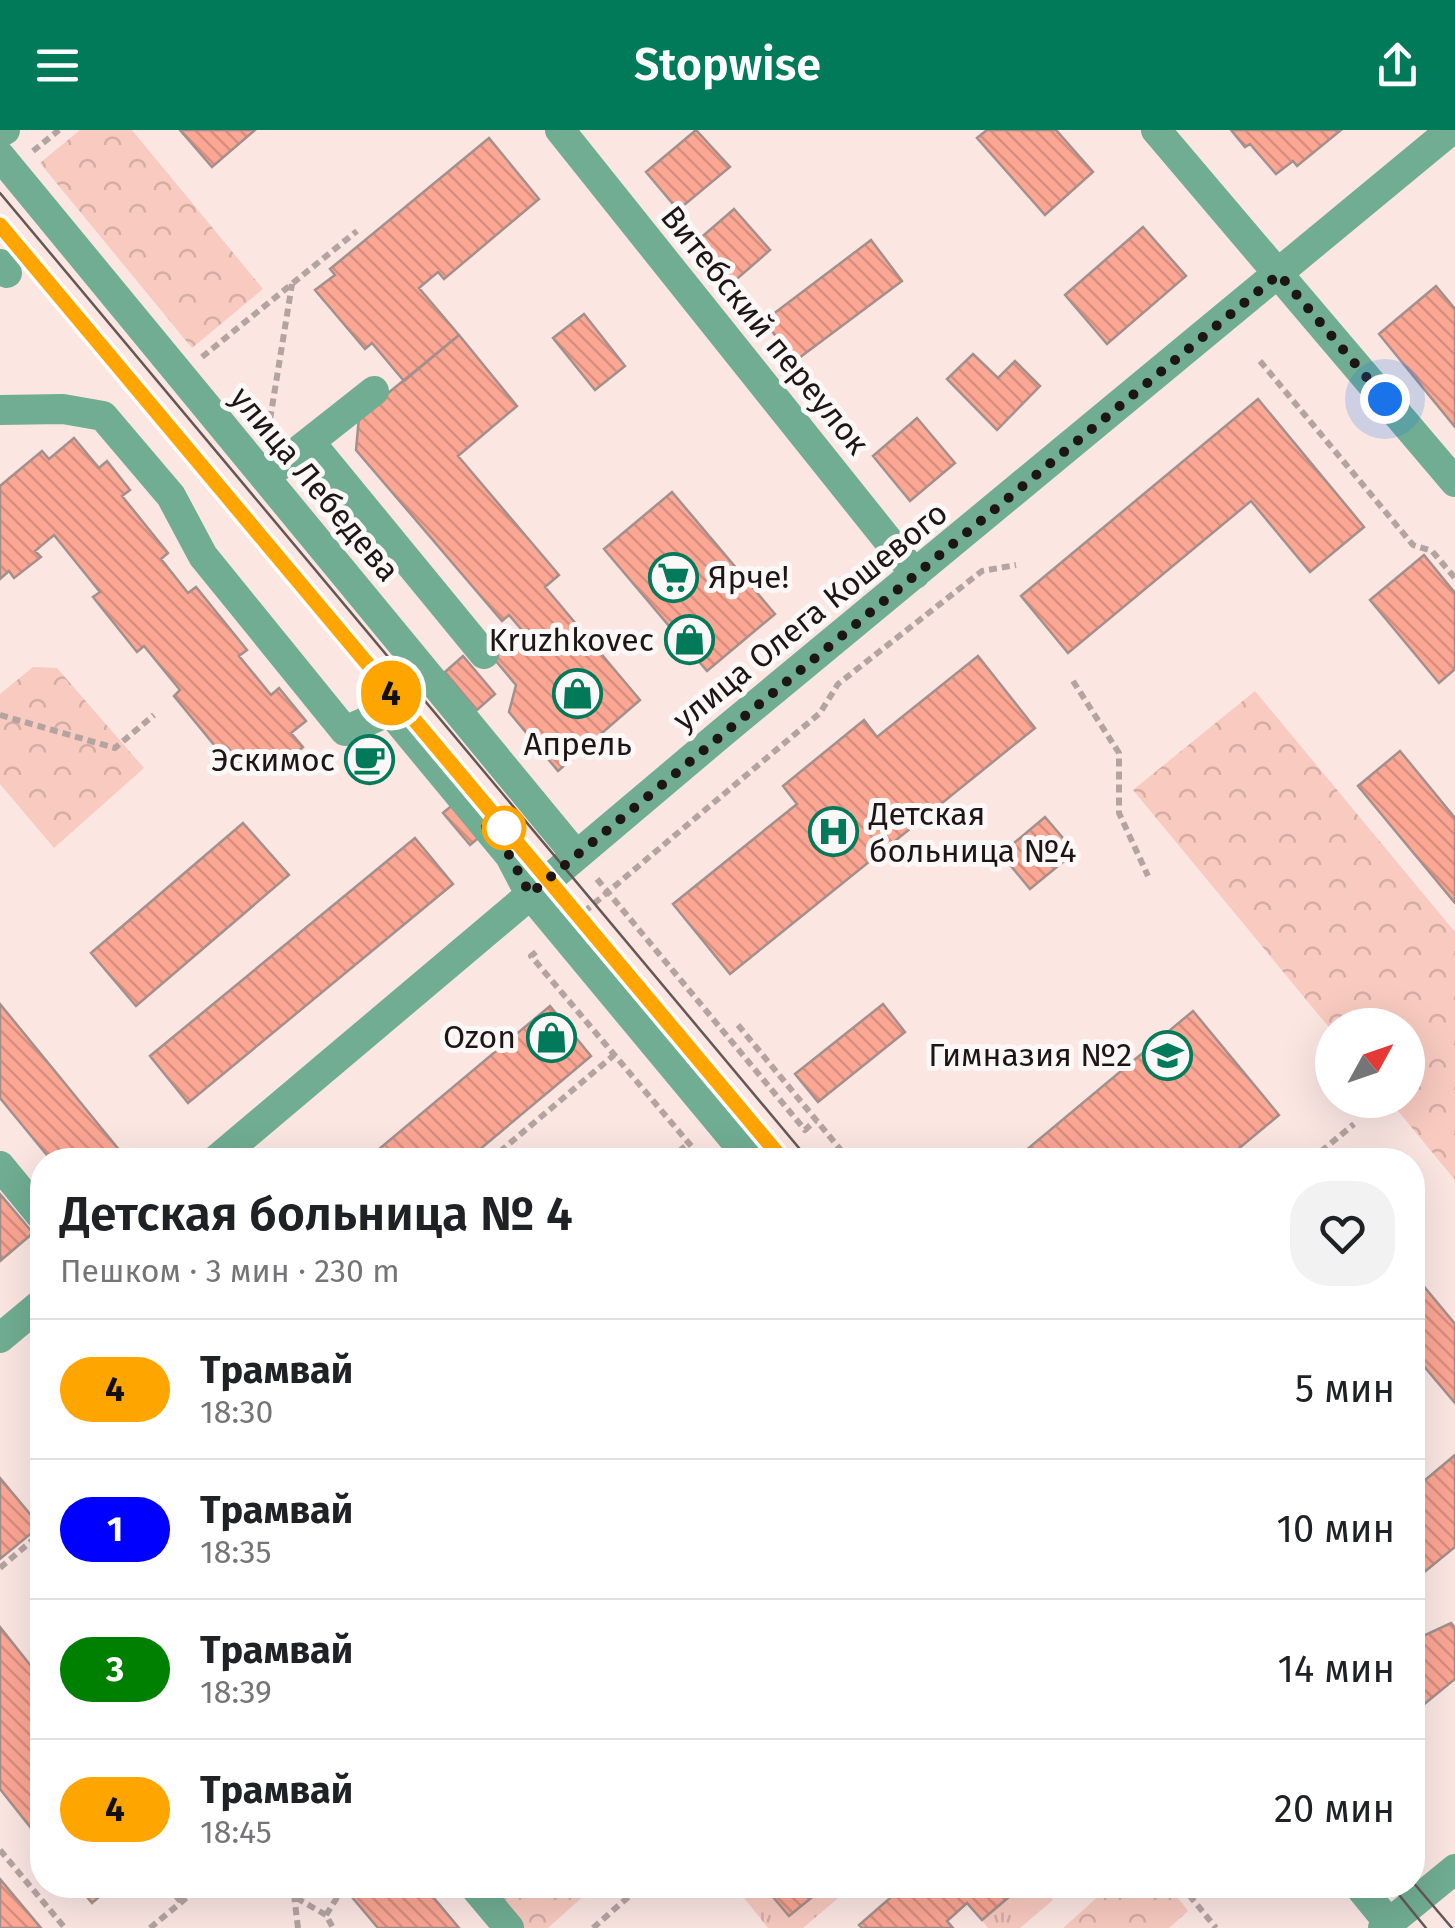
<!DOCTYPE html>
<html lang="ru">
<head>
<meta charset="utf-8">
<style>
	body { margin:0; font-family:"Fira Sans",sans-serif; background:#f2f2f2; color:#202124; height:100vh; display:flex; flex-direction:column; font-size:38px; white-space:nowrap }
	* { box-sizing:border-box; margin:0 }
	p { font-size:32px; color:#757577 }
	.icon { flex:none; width:55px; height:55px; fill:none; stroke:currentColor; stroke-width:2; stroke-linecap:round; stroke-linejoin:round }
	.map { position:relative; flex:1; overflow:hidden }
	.sheet { position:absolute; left:30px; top:1018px; width:1395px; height:750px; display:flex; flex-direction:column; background:#fff; border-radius:40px; box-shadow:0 10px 40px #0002 }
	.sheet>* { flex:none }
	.badge { padding:0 20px; border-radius:32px; font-size:35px; line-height:65px }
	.needle { width:65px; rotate:50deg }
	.tools { position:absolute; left:1315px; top:878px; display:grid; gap:20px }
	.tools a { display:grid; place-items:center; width:110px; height:110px; border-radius:50%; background:#fff; box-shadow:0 10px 40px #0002; font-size:50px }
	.you { position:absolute; width:50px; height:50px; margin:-25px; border:8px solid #fff; border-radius:50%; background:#1a73e8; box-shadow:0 0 0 15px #1a73e833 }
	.map>.badge { position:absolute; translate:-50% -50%; box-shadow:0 0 0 5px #fff }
	.round { display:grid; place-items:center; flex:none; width:105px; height:105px; border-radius:40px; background:#f2f2f2 }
	.head { display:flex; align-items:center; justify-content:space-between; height:170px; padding:0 30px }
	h1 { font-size:48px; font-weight:600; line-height:75px }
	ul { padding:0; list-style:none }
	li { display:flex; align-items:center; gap:30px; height:140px; padding:0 30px; border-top:2px solid #e0e0e0 }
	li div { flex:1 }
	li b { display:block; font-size:38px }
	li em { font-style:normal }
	li .badge { min-width:110px; font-weight:700; text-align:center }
	header { display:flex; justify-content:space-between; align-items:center; height:130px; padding:0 30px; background:#007a58; color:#fff; font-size:45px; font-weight:600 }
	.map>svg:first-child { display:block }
	.grass { fill:url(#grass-tufts) }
	.park { fill:url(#park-crowns) }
	.building { fill:url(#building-back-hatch); stroke:#a3908c; stroke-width:2.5 }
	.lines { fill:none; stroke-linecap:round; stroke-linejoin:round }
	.path { stroke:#b4a4a1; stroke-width:6; stroke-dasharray:8 5; stroke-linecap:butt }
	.minor { stroke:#70ad92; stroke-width:30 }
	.tram { stroke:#635855; stroke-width:2.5 }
	.line-casing { stroke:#fff; stroke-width:22 }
	.line { stroke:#ffa500; stroke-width:15 }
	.walk { stroke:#1d1614; stroke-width:10; stroke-dasharray:0 18 }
	.stop-dot { fill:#fff; stroke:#ffa500; stroke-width:5 }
	.labels { text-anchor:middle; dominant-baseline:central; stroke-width:10; stroke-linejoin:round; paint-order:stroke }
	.street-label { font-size:32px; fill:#1d1614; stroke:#fcf8f7 }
	.poi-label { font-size:32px; fill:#1d1614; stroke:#fcf8f7; text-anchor:end }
</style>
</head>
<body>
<header><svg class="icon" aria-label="menu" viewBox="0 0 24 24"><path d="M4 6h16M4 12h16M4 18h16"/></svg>Stopwise<svg class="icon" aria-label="share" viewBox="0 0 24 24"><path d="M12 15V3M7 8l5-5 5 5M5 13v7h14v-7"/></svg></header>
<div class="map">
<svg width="1455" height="1798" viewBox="0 0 1455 1798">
	<defs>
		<pattern id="grass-tufts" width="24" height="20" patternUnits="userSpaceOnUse" patternTransform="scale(2.5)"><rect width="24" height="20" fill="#f8cac0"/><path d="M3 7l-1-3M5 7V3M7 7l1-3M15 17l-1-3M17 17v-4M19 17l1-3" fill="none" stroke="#d4ada4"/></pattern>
		<pattern id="park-crowns" width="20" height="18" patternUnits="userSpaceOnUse" patternTransform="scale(2.5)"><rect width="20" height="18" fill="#f8cac0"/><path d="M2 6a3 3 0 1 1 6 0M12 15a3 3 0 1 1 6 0" fill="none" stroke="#d4ada4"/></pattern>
		<pattern id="building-back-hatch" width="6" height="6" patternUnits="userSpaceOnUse" patternTransform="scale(2.5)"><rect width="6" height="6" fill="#fca694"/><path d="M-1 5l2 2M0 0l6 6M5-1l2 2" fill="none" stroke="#d88e7f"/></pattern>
	</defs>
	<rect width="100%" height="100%" fill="#fbe6e2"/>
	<path class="grass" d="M734 1755H763L790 1786 827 1755H850V1758L803 1798H768Z
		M1023 1755H1041L1053 1770 1020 1798H988L982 1790Z"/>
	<path class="park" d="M80 0H132L263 159 192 218 40 33Z
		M33 537 57 538 144 638 54 718 0 654V564Z
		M1255 561 1455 802V1050L1389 970H1408V895H1332V901L1133 660Z
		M487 1755H596L548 1798H516Z
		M1111 1755H1168L1188 1781 1169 1798H1063Z"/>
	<path class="building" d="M180 0H255L212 37Z
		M696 0 730 37 678 80 646 42Z
		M987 0H1056L1093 42 1045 85 977 8Z
		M1231 0H1341L1297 36 1293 31 1276 44 1250 14 1245 17Z
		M489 8 539 69 444 149 438 142 419 158 459 205 404 251 372 213 365 219 315 160 335 145 330 139Z
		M734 79 770 120 731 154 696 112Z
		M1143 97 1186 146 1107 214 1065 165Z
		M871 110 902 151 795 231 764 191Z
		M1436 156 1455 179V297L1379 204Z
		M584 184 625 236 595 260 553 208Z
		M459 205 517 276 458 326 559 445 545 457 640 570 558 641 509 582 516 555 490 524 521 499 509 485 502 491 356 320 359 287Z
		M973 224 998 248 1015 231 1040 256 997 300 947 249Z
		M1258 269 1364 397 1310 442 1251 371 1068 523 1021 466Z
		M917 288 955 333 910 371 873 326Z
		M74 308 99 338 107 331 130 360 122 366 168 423 161 429 188 463 196 457 247 520 239 526 271 565 279 558 306 591 291 603 303 617 278 638 266 624 246 640 227 617 220 622 174 566 180 560 144 516 137 522 93 467 100 462 54 405 35 421 41 427 14 448 9 441 0 449V356L42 321 49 329Z
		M672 362 775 484 707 541 604 419Z
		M1424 425 1455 463V539L1439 553 1370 470Z
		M463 526 495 564 477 580 445 542Z
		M978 526 1035 598 730 844 673 774 797 674 783 656 864 590 877 607Z
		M372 617 387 635 376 645 361 627Z
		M1400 621 1455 688V773L1358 656Z
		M456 672 483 704 470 715 443 683Z
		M1045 687 1075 722 1030 759 1001 724Z
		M243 693 289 745 136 876 91 823Z
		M415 708 453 754 188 973 150 926Z
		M0 874 125 1027 121 1030H51L0 968Z
		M883 874 905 902 818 972 795 944Z
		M550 876 591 926 559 953 467 1030H366Z
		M1193 881 1279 985 1225 1030H1023L1019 1026Z
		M0 1064 33 1103 0 1131Z
		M1412 1142 1455 1194V1273L1412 1222Z
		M1455 1325V1417L1412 1452V1361Z
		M0 1348 40 1396 0 1429Z
		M1451 1493 1455 1498V1549L1412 1584V1511Z
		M0 1497 42 1550V1712L0 1659Z
		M0 1749 41 1798H0Z
		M77 1755H113L92 1773Z
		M364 1755H423L459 1798H378L351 1766Z
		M763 1755H827L789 1786Z
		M905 1755H1023L982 1790 967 1773 947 1791 953 1798H862L859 1795Z"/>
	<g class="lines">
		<path class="path" d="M33 21 59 0
			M202 227 357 101
			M1260 231 1413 415 1432 421 1455 448
			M268 302 292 154
			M1073 551 1119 623V683L1148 746
			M0 585 115 618 154 585
			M597 749 805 1000 816 990
			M584 782 820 583 838 554 982 441 1016 435
			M536 822 531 826 703 1030
			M738 895 849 1030
			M490 1030 614 925
			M669 1030 689 1013
			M1311 1030 1354 994
			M42 1285 33 1327 42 1339
			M0 1438 42 1402
			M0 1720 65 1798
			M167 1755 181 1772
			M274 1755 326 1785 333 1798
			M1181 1755 1216 1798
			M326 1785 345 1755
			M150 1798 202 1755
			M298 1798 294 1765 313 1755
			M593 1798 642 1755"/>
		<path class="minor" d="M560 0 915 444
			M1156 0 1455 352
			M0 3 5 0
			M0 26 576 725
			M0 134 7 143
			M0 280 63 279 103 286 171 366 203 426 345 601 390 581 510 726 530 764 751 1030
			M310 312 484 524
			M265 347 374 261
			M216 1030 723 602 1451 0
			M0 1036 42 1087
			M0 1208 42 1173
			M473 1755 509 1798
			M1358 1755 1389 1793
			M1383 1798 1455 1739"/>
		<path class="tram" d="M0 63 809 1030
			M0 95 783 1030
			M1412 1751 1452 1798
			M1391 1755 1426 1798"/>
	</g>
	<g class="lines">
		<defs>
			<path id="line" d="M0 95 783 1030"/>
		</defs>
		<use href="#line" class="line-casing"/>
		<use href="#line" class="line"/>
		<path class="walk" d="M504 698 486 697 510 726 530 764 1279 144 1385 269"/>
	</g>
	<defs>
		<symbol id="supermarket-ring" viewBox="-11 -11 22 22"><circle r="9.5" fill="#fcf8f7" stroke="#007a58" stroke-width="1.5"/><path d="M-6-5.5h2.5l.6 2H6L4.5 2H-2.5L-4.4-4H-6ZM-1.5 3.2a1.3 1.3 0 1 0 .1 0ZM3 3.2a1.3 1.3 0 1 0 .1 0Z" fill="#007a58"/></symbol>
		<symbol id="shop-ring" viewBox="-11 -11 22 22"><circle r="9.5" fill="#fcf8f7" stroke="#007a58" stroke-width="1.5"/><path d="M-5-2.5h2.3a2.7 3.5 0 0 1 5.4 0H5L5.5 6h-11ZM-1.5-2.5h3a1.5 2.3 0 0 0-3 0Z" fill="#007a58"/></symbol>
		<symbol id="cafe-ring" viewBox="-11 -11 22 22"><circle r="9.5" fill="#fcf8f7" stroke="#007a58" stroke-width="1.5"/><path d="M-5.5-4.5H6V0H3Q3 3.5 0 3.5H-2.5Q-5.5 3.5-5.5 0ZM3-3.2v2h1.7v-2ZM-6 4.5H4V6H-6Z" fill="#007a58"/></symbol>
		<symbol id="hospital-ring" viewBox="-11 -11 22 22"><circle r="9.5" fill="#fcf8f7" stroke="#007a58" stroke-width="1.5"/><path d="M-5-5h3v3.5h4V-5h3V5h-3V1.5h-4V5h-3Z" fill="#007a58"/></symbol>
		<symbol id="school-ring" viewBox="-11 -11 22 22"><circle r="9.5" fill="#fcf8f7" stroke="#007a58" stroke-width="1.5"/><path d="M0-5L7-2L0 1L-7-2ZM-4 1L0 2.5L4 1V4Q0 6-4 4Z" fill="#007a58"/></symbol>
	</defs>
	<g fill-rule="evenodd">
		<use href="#supermarket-ring" x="646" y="420" width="55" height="55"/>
		<use href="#shop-ring" x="662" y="482" width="55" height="55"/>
		<use href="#shop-ring" x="550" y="536" width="55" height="55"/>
		<use href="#cafe-ring" x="342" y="602" width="55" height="55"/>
		<use href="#hospital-ring" x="806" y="674" width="55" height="55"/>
		<use href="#shop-ring" x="524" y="880" width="55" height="55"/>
		<use href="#school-ring" x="1140" y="898" width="55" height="55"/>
	</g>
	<circle class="stop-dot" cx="504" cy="698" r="20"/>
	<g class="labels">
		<g class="street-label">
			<text transform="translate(765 200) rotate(51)">Витебский переулок</text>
			<text transform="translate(315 354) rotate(50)">улица Лебедева</text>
			<text transform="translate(810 486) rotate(-39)">улица Олега Кошевого</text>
		</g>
		<g class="poi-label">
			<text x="708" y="447" text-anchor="start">Ярче!</text>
			<text x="654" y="510">Kruzhkovec</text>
			<text x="578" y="614" text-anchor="middle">Апрель</text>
			<text x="335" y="630">Эскимос</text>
			<text x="869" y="684" text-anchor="start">Детская<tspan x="869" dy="37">больница №4</tspan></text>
			<text x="516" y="907">Ozon</text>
			<text x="1132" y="925">Гимназия №2</text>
		</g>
	</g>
</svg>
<div class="tools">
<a><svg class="needle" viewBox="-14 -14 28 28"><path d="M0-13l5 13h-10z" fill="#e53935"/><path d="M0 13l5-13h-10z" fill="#757577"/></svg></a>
</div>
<div class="you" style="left:1385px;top:269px"></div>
<b class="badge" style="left:391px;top:563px;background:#ffa500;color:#111">4</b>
<section class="sheet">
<div class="head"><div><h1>Детская больница № 4</h1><p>Пешком · 3 мин · 230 m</p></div><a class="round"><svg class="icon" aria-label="heart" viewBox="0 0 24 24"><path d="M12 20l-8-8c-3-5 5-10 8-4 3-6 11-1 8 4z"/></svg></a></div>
<ul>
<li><span class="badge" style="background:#ffa500;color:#111">4</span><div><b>Трамвай</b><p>18:30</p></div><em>5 мин</em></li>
<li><span class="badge" style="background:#00f;color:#fff">1</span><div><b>Трамвай</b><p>18:35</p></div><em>10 мин</em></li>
<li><span class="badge" style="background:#008000;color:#fff">3</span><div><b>Трамвай</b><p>18:39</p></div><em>14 мин</em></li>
<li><span class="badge" style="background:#ffa500;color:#111">4</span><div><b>Трамвай</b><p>18:45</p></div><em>20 мин</em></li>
</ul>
</section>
</div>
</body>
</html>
